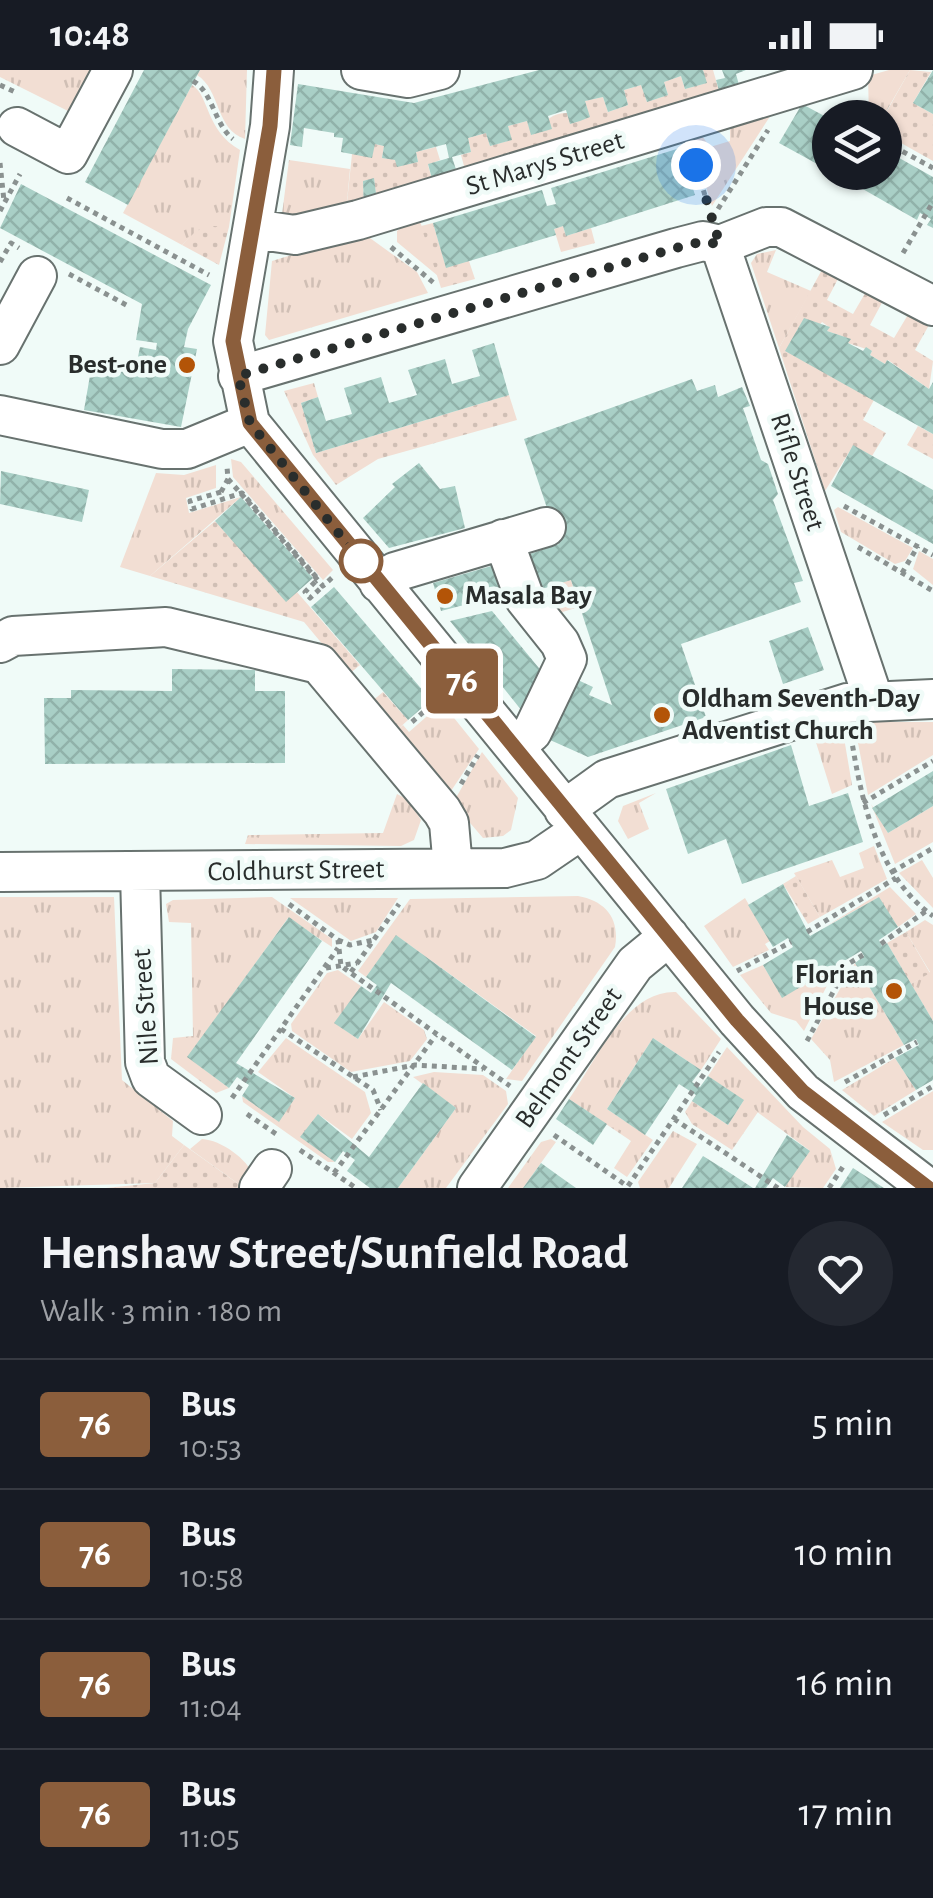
<!DOCTYPE html>
<html lang="en">
<head>
<meta charset="utf-8">
<style>
	body { margin:0; font-family:"Alegreya Sans",sans-serif; background:#242831; color:#f1f3f6; height:100vh; display:flex; flex-direction:column; font-size:38px; white-space:nowrap }
	* { box-sizing:border-box; margin:0 }
	p { font-size:32px; color:#9ea1a6 }
	.icon { flex:none; width:55px; height:55px; fill:none; stroke:currentColor; stroke-width:2; stroke-linecap:round; stroke-linejoin:round }
	.map { position:relative; height:1118px; overflow:hidden }
	.sheet { display:flex; flex-direction:column; background:#171b24; flex:1 }
	.sheet>* { flex:none }
	.badge { padding:0 20px; border-radius:8px; font-size:35px; line-height:65px }
	.fabs { position:absolute; left:812px; top:30px; display:grid; gap:20px }
	.fabs a { display:grid; place-items:center; width:90px; height:90px; border-radius:50%; background:#171b24; box-shadow:0 2px 8px #0004; font-size:50px }
	.you { position:absolute; width:50px; height:50px; margin:-25px; border:8px solid #fff; border-radius:50%; background:#1a73e8; box-shadow:0 0 0 15px #1a73e833 }
	.map>.badge { position:absolute; translate:-50% -50%; box-shadow:0 0 0 5px #fff }
	.round { display:grid; place-items:center; flex:none; width:105px; height:105px; border-radius:52px; background:#242831 }
	.head { display:flex; align-items:center; justify-content:space-between; height:170px; padding:0 40px }
	h1 { font-size:48px; font-weight:700; line-height:75px }
	ul { padding:0; list-style:none }
	li { display:flex; align-items:center; gap:30px; height:130px; padding:0 40px; border-top:2px solid #363941 }
	li div { flex:1 }
	li b { display:block; font-size:38px }
	li em { font-style:normal }
	li .badge { min-width:110px; font-weight:700; text-align:center }
	.status { display:flex; justify-content:space-between; align-items:center; height:70px; padding:0 50px; background:#171b24; direction:ltr }
	.status svg { height:28px; fill:currentColor }
	.map>svg:first-child { display:block }
	.grass { fill:url(#grass-tufts) }
	.garden { fill:url(#garden-dots) }
	.building { fill:url(#building-cross-hatch) }
	.lines { fill:none; stroke-linecap:round; stroke-linejoin:round }
	.minor-casing { stroke:#68726f; stroke-width:42 }
	.path { stroke:#8a9190; stroke-width:5; stroke-dasharray:5 5; stroke-linecap:butt }
	.minor { stroke:#fff; stroke-width:38 }
	.path-bridge { stroke:#8a9190; stroke-width:5; stroke-dasharray:5 5; stroke-linecap:butt }
	.line-casing { stroke:#fff; stroke-width:22 }
	.line { stroke:#8b5e3c; stroke-width:15 }
	.walk { stroke:#292d2c; stroke-width:10; stroke-dasharray:0 18 }
	.poi-dot { fill:#b35407; stroke:#f0fbf8; stroke-width:4 }
	.stop-dot { fill:#fff; stroke:#8b5e3c; stroke-width:5 }
	.labels { text-anchor:middle; dominant-baseline:central; stroke-width:9; stroke-linejoin:round; paint-order:stroke }
	.street-label { font-size:28px; fill:#292d2c; stroke:#f0fbf8 }
	.poi-label { font-size:28px; font-weight:bold; fill:#292d2c; stroke:#f0fbf8; text-anchor:end }
</style>
</head>
<body>
<div class="status"><b>10:48</b><svg viewBox="0 0 49 12"><path d="M0 12V9h3v3zM5 12V6h3v6zM10 12V3h3v9zM15 12V0h3v12zM26 1h20v11H26zM47 4h2v5h-2z"/></svg></div>
<div class="map">
<svg width="933" height="1118" viewBox="0 0 933 1118">
	<defs>
		<pattern id="grass-tufts" width="24" height="20" patternUnits="userSpaceOnUse" patternTransform="scale(2.5)"><rect width="24" height="20" fill="#f2ded3"/><path d="M3 7l-1-3M5 7V3M7 7l1-3M15 17l-1-3M17 17v-4M19 17l1-3" fill="none" stroke="#d0bfb5"/></pattern>
		<pattern id="garden-dots" width="8" height="8" patternUnits="userSpaceOnUse" patternTransform="scale(2.5)"><rect width="8" height="8" fill="#f2ded3"/><path d="M2 2h.1M6 6h.1" fill="none" stroke="#d0bfb5" stroke-width="1.8" stroke-linecap="round"/></pattern>
		<pattern id="building-cross-hatch" width="8" height="8" patternUnits="userSpaceOnUse" patternTransform="scale(2.5)"><rect width="8" height="8" fill="#a9cfc6"/><path d="M0 0l8 8M0 8l8-8" fill="none" stroke="#91b2aa"/></pattern>
	</defs>
	<rect width="100%" height="100%" fill="#f0fbf8"/>
	<path class="grass" d="M0 0H90L68 41 0 7Z
		M200 0H247L245 69C215 59 221 20 197 5Z
		M889 0H910L883 47H869L868 6Z
		M192 15C210 26 205 60 240 80L229 157 197 161 182 175 123 143Z
		M778 34 712 136 689 63H700L710 77 730 71V56Z
		M289 90 350 99 346 142 315 151 282 144Z
		M418 145 438 206 397 172V161Z
		M363 163 417 202 428 223 269 270 265 265 272 191Z
		M776 180 767 202 811 221 779 278 751 193 757 184Z
		M231 389 241 392 333 500 323 510 233 407Z
		M216 395V418L186 428 189 443 241 427 150 506 120 497 156 403 184 405Z
		M838 437 913 478 905 491 895 494 841 462 834 440Z
		M919 481 933 489V515L913 499Z
		M442 633 479 679 447 727 395 662 403 655 409 662Z
		M854 652H933V685L868 725Z
		M842 656 852 715 832 724 814 666Z
		M482 682 518 728 511 760 503 766 483 768 453 733Z
		M656 723 639 733 649 759 628 769 618 751 623 736Z
		M397 724 409 730 421 750 414 770 401 776 245 774 248 765 383 763Z
		M871 734 888 763 933 736V772L895 794Z
		M874 776 887 809 820 847 794 803 832 790 840 807 864 798 859 783Z
		M922 790 933 808V838L899 803Z
		M890 817 916 844 898 857 878 828 825 857Z
		M578 826C606 831 620 849 615 877L522 1011 506 1009 536 966 397 866 366 907 358 901 410 829Z
		M0 827H114L122 1010 173 1051 172 1066 184 1075 155 1113 0 1118Z
		M272 827 332 869V877L288 848 188 987 229 1018 216 1023 171 989 173 968 193 966 191 853 169 852 166 834 173 830Z
		M290 828H398L376 862 351 871Z
		M745 828 770 871 765 874 769 880 733 897 704 856Z
		M925 850 933 855V951L911 914 930 902 906 862Z
		M855 893 904 975 834 1012 830 990 811 969Z
		M838 894 804 961 796 951 771 943 740 905 763 895 782 927Z
		M338 900 361 916 335 953 358 969 384 932 424 960 427 969 410 991 351 1002 292 961 291 954 327 903Z
		M676 922 721 969 701 1000 653 968 607 1039 653 1070 627 1107 614 1098 631 1071 569 1029C595 993 625 920 676 922Z
		M286 968 365 1022 371 1043 352 1069 318 1044 301 1067 335 1092H328L243 1032 242 1026 278 1051 295 1028 258 1002Z
		M727 977 803 1057 830 1079 836 1099 823 1118 785 1117 809 1080 708 1006Z
		M895 988 916 1020 874 1046 842 1020Z
		M434 1002 483 1005 506 1021 508 1034 446 1118H398L456 1038 413 1007Z
		M933 1021V1080H923L882 1052Z
		M673 1061 697 1074 669 1118H640L638 1112Z
		M202 1069C221 1070 248 1089 254 1107L244 1118 190 1079Z
		M551 1069 556 1072 523 1118H508L541 1072Z"/>
	<path class="garden" d="M703 0H713L722 31 467 107 461 85 471 82 468 68 486 63 490 76 511 70 508 56 527 51 532 65C551 42 561 39 589 47L585 31 603 27 608 42 628 35 624 20 641 15 647 32 668 25 664 12 681 6 685 19 706 13Z
		M910 0 931 2 913 33 933 44V91L885 64 883 48Z
		M375 74 384 76 382 88 418 92 416 82 436 77 440 90 428 95 434 116 377 132 374 109 363 111 364 136 346 142 352 84Z
		M433 153 446 197 469 191 475 209 441 218 421 156Z
		M214 156 229 157 219 195 182 175 196 161Z
		M563 156 566 166 591 158 595 173 561 182 554 159Z
		M824 196 840 205 827 230 853 244 867 220 884 229 870 255 894 268 909 243 929 255 915 280 933 291 929 319 888 290 885 294 870 285 872 281 848 273 850 269 827 261 829 257 822 252 819 256 804 249 786 281 874 330 863 350 886 363 872 386 853 376 825 421 779 278Z
		M314 313 318 327 301 333 316 383 509 325 517 350 378 389 336 415 313 385 284 321Z
		M918 356 933 364V389L907 375Z
		M215 451 286 531 297 522 360 595 348 605 304 552 150 506Z
		M571 510 579 537 559 543 550 516Z
		M383 622 408 650 395 662 371 632Z
		M796 806 820 847 808 854 783 814Z
		M906 862 930 903 911 914 887 873Z
		M744 1030 758 1042 732 1080 692 1054 685 1042 692 1031 728 1055Z
		M184 1075 244 1118H106L155 1113Z"/>
	<path class="building" d="M144 0H200L128 135 85 112Z
		M539 0H703L707 13 685 19 681 6 664 12 668 25 647 32 641 15 624 20 628 35 608 42 603 27 585 31 590 47 580 51 570 54 566 40 548 46 552 59 531 65 527 51 508 56 512 70 490 76 486 63 468 68 471 82 452 87 459 109 434 116 428 94 449 88 446 74 416 82 418 92 397 97 395 90 382 88 384 76 375 74 372 88 341 82 343 68 334 67V63L304 58 302 77 290 75 298 14 414 33Z
		M722 0H746L736 4 742 26 722 31 716 10 725 8Z
		M933 0V44L913 33Z
		M802 34 830 49V101L779 73Z
		M680 78 695 125 566 166 563 156 554 159 556 165 446 198 433 153 542 120 547 136 556 134 551 118Z
		M885 80 933 107V158L927 155 931 149 920 143 917 150 833 102H885Z
		M374 108 377 132 364 136 363 111Z
		M21 114 211 215 188 259 184 277 197 279 181 357 84 340 92 294 135 302 140 277 156 280 157 273 136 270 142 234 0 158Z
		M804 248 830 257 827 261 851 269 848 273 863 281 866 277 872 281 870 285 885 294 887 290 929 319 933 312V364L785 281Z
		M494 273 509 325 316 383 301 333 318 327 326 351 352 344 344 318 381 307 389 333 417 325 408 300 445 289 452 314 480 306 472 280Z
		M692 309 697 321 715 315 718 327 742 317 750 336 743 338 761 390 768 394 778 424 773 430 803 511 794 513 801 532 681 574 706 647 588 687 539 665 567 605 593 617 589 625 612 635 571 510 529 523 518 488 559 474 524 369Z
		M853 375 933 420V474L831 416Z
		M419 393 440 419 455 416 465 458 389 478 363 448 395 417 392 414Z
		M1 401 89 420 82 452 0 434Z
		M241 427 313 508 286 532 215 451Z
		M505 492 497 505 502 525 441 541 433 513Z
		M334 517 431 630 408 650 311 537Z
		M492 541 548 609 530 651 450 551Z
		M808 557 824 600 783 614 769 571Z
		M172 599 255 600V621H285V693L45 694 44 628H71V620L172 621Z
		M791 675 809 736 848 723 863 772 742 814 726 769 688 784 666 719Z
		M933 701V736L888 763 872 738Z
		M783 814 810 866 879 827 898 857 879 870 882 876 887 873 933 951V1010L916 1020 895 988 919 975 916 969 904 975 855 893 864 886 861 881 782 928 763 895 793 877 788 868 773 877 748 835Z
		M289 847 322 871 236 993 295 1028 279 1052 242 1026 249 1015 237 1007 229 1018 187 987Z
		M396 865 536 967 512 1000 391 913 358 969 334 953 361 916 371 923 377 915 366 907Z
		M653 968 701 1000 692 1012 700 1017 708 1006 744 1030 728 1055 692 1031 696 1025 679 1014 645 1065 607 1039Z
		M423 1013 456 1038 398 1118H370L347 1101 355 1090 343 1081 335 1092 300 1067 318 1044 369 1087Z
		M569 1029 607 1054 593 1075 556 1049Z
		M787 1065 810 1081 785 1117 773 1108 766 1118H755Z
		M703 1086 727 1101 753 1118H682Z
		M541 1093 559 1106 576 1118H523Z
		M853 1098 884 1118H840Z"/>
	<g class="lines">
		<defs>
			<path id="minor" d="M274 0 270 56 233 271 250 353 737 950 803 1022 928 1118
				M361 0 408 8 440 0
				M17 57 68 84 113 0
				M254 159 295 165 358 150 853 0
				M720 175 873 628
				M0 275 37 206
				M238 306 676 178 703 171 720 175 766 157H781L933 236
				M0 345 162 379H187L250 353
				M503 469 525 529 560 573 567 589 532 662 515 676
				M379 513 395 502 546 457
				M0 573 13 566 166 557 319 594 442 741 449 753 453 798
				M564 740 607 709 847 633 933 629
				M0 802 505 798 537 790 581 760
				M140 803 145 992 151 1008 202 1045
				M259 1118 272 1099
				M477 1118 635 894 669 866"/>
		</defs>
		<use href="#minor" class="minor-casing"/>
		<path class="path" d="M193 11C213 22 214 54 233 69
			M0 15 15 22
			M885 72 933 98
			M692 82 709 139
			M0 93 4 131
			M67 128 209 205
			M718 139 768 60
			M0 141 20 104
			M391 177 435 214
			M903 183 933 132
			M0 192 11 173 19 178
			M69 204 130 237
			M228 409 323 516 335 505
			M221 422 228 409 227 397
			M844 436 933 485
			M858 477 933 521
			M902 503 918 476
			M315 512 305 522 310 528 323 516
			M412 652 434 633
			M851 666C861 729 877 807 933 846
			M461 714 478 685
			M863 733 933 691
			M892 802 933 778
			M289 834 338 870 341 896 510 1016
			M807 862 896 808
			M338 870 350 875 373 870
			M881 874 926 841
			M326 898 357 893
			M737 901 791 872
			M351 902 399 834
			M281 959 373 1020 381 1040
			M807 971 848 894 863 885
			M353 1007 415 995 483 999
			M845 1012 917 972
			M232 1028 338 878
			M247 1044 279 1066
			M884 1045 933 1016
			M674 1049 778 1118
			M554 1065 627 1116
			M300 1080 356 1118
			M334 1103 436 965
			M628 1116 719 982
			M829 1118 844 1095"/>
		<use href="#minor" class="minor"/>
		<path class="path-bridge" d="M221 422 190 431 192 439 242 423 318 509 315 512"/>
	</g>
	<g class="lines">
		<defs>
			<path id="line" d="M274 0 270 56 233 271 250 353 737 950 803 1022 928 1118"/>
		</defs>
		<use href="#line" class="line-casing"/>
		<use href="#line" class="line"/>
		<path class="walk" d="M361 491 250 353 238 306 676 178 704 171 720 175 696 95"/>
	</g>
	<g class="poi-dot">
		<circle cx="187" cy="295" r="10"/>
		<circle cx="445" cy="526" r="10"/>
		<circle cx="662" cy="645" r="10"/>
		<circle cx="894" cy="921" r="10"/>
	</g>
	<circle class="stop-dot" cx="361" cy="491" r="20"/>
	<g class="labels">
		<g class="street-label">
			<text transform="translate(545 94) rotate(-17)">St Marys Street</text>
			<text transform="translate(797 402) rotate(72)">Rifle Street</text>
			<text transform="translate(296 801) rotate(-1)">Coldhurst Street</text>
			<text transform="translate(146 937) rotate(-94)">Nile Street</text>
			<text transform="translate(569 988) rotate(-55)">Belmont Street</text>
		</g>
		<g class="poi-label">
			<text x="167" y="295">Best-one</text>
			<text x="465" y="526" text-anchor="start">Masala Bay</text>
			<text x="682" y="629" text-anchor="start">Oldham Seventh-Day<tspan x="682" dy="32">Adventist Church</tspan></text>
			<text x="874" y="905">Florian<tspan x="874" dy="32">House</tspan></text>
		</g>
	</g>
</svg>
<div class="fabs">
<a><svg class="icon" aria-label="layers" viewBox="0 0 24 24"><path d="M12 4l9 5-9 5-9-5zM3 14l9 5 9-5"/></svg></a>
</div>
<div class="you" style="left:696px;top:95px"></div>
<b class="badge" style="left:462px;top:611px;background:#8b5e3c;color:#fff">76</b>
</div>
<section class="sheet">
<div class="head"><div><h1>Henshaw Street/Sunfield Road</h1><p>Walk · 3 min · 180 m</p></div><a class="round"><svg class="icon" aria-label="heart" viewBox="0 0 24 24"><path d="M12 20l-8-8c-3-5 5-10 8-4 3-6 11-1 8 4z"/></svg></a></div>
<ul>
<li><span class="badge" style="background:#8b5e3c;color:#fff">76</span><div><b>Bus</b><p>10:53</p></div><em>5 min</em></li>
<li><span class="badge" style="background:#8b5e3c;color:#fff">76</span><div><b>Bus</b><p>10:58</p></div><em>10 min</em></li>
<li><span class="badge" style="background:#8b5e3c;color:#fff">76</span><div><b>Bus</b><p>11:04</p></div><em>16 min</em></li>
<li><span class="badge" style="background:#8b5e3c;color:#fff">76</span><div><b>Bus</b><p>11:05</p></div><em>17 min</em></li>
</ul>
</section>
</body>
</html>
